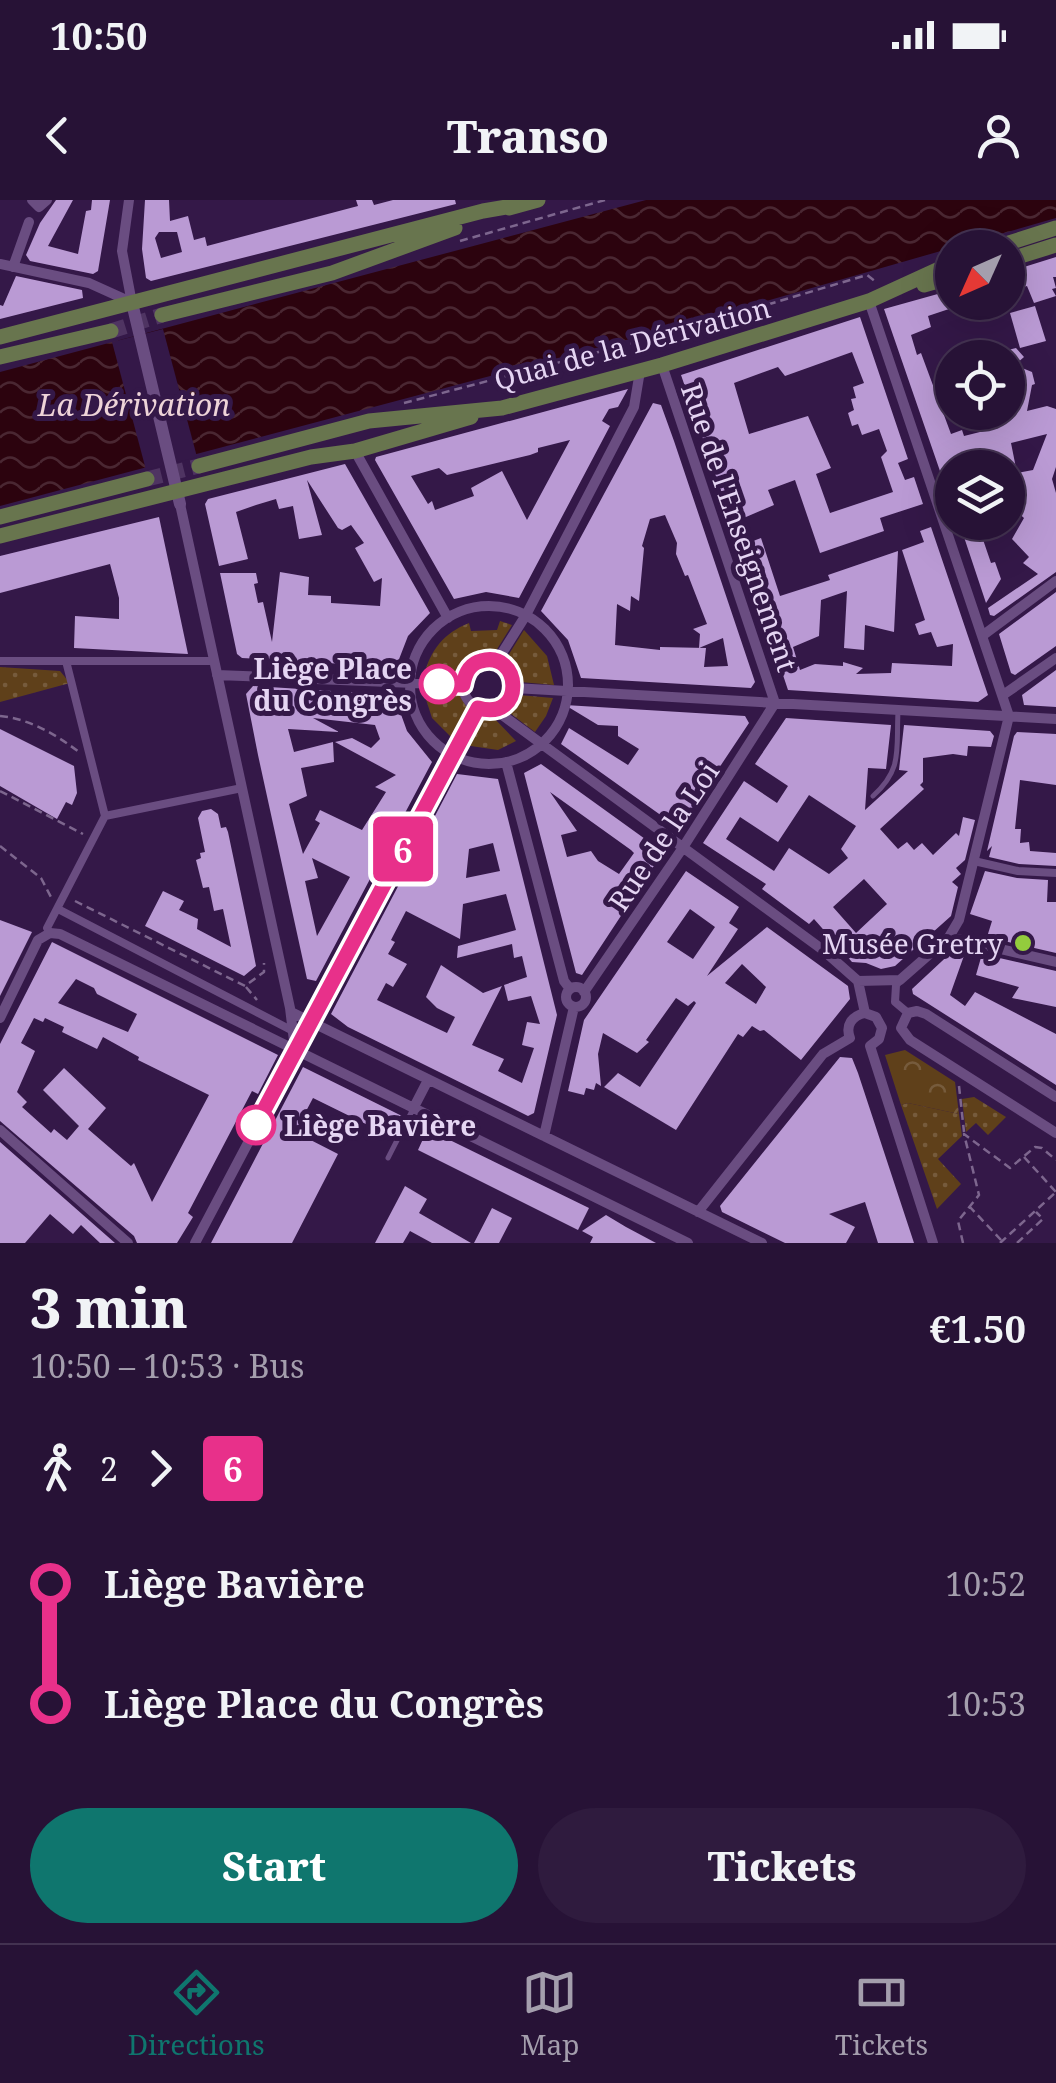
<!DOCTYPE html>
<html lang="en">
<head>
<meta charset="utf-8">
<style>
	body { margin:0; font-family:"Noto Serif",serif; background:#2f1b3e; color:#f1f3f6; height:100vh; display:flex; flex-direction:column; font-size:38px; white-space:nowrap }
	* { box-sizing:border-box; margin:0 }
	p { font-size:32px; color:#a49ead }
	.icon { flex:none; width:55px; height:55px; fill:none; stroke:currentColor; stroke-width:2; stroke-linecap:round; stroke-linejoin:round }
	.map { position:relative; height:1043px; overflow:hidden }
	.panel { display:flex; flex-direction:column; background:#271236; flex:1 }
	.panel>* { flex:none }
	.badge { padding:0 20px; border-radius:8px; font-size:35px; line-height:65px }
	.needle { width:65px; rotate:225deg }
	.controls { position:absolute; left:935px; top:30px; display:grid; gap:20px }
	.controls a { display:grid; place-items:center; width:90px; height:90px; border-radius:50%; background:#271236; box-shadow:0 10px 40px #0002,0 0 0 2px #433251; font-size:50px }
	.map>.badge { position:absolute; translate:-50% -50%; box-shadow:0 0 0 5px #fff }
	.legs { display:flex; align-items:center; gap:15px; height:110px; padding:0 30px; font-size:32px }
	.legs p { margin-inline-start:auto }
	.headline { display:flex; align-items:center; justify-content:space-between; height:170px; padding:0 30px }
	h1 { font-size:55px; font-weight:800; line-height:75px }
	.action { display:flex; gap:20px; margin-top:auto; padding:20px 30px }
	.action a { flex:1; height:115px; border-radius:60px; background:#0f766e; color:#fff; font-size:40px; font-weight:800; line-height:115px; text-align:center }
	.action a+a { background:#2f1b3e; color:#f1f3f6 }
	ul { padding:0 30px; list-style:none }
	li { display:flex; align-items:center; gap:35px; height:120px; font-size:38px }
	li i { display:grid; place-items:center; width:15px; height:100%; margin:0 12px; background:currentColor }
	li i::after { content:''; width:25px; height:25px; margin:-12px; border:8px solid; border-radius:50%; background:#271236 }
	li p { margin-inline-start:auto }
	li:first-child i { background:linear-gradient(#0000 50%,currentColor 0) }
	li:last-child i { background:linear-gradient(currentColor 50%,#0000 0) }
	.status { display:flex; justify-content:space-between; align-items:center; height:70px; padding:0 50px; background:#271236; direction:ltr }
	.status svg { height:28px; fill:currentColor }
	header { display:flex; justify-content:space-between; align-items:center; height:130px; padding:0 30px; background:#271236; font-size:45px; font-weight:800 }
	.tabs { display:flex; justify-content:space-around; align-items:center; height:140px; border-top:2px solid #433251; background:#271236; font-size:28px; color:#a49ead }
	.tabs a { display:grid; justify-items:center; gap:5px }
	.tabs .current { color:#0f766e }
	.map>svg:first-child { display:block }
	.grass { fill:url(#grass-dots) }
	.park { fill:url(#park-crowns) }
	.water { fill:url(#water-waves) }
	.pier { fill:#341848 }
	.building { fill:#ba9ad4; fill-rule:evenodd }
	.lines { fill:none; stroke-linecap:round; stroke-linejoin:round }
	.primary-tunnel { stroke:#4f3462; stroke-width:15; stroke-dasharray:15 8; stroke-linecap:butt }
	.path { stroke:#7d668e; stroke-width:2.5; stroke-dasharray:8 5; stroke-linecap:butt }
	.service { stroke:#6a4d81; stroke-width:5 }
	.pedestrian { stroke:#6a4d81; stroke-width:8 }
	.minor { stroke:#6a4d81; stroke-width:10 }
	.tertiary { stroke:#6a4d81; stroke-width:12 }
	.primary { stroke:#68754e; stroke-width:15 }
	.line-1-casing { stroke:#fff; stroke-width:22 }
	.line-1 { stroke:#e8308a; stroke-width:15 }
	.stop-1-dot { fill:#fff; stroke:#e8308a; stroke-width:5 }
	.poi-dot { fill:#93cc3d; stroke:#341848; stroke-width:4 }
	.labels { text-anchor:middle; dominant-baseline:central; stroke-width:10; stroke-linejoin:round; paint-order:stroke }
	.street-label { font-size:28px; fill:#e5d5f3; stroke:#341848 }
	.stop-label { font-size:28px; font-weight:bold; fill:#e5d5f3; stroke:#341848; text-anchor:end }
	.poi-label { font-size:28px; fill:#e5d5f3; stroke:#341848; text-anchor:end }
	.water-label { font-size:30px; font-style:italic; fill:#eed4d8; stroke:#341848 }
</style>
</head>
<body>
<div class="status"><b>10:50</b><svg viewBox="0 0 49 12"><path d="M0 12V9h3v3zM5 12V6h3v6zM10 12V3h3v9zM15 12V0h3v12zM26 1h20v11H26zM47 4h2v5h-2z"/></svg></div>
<header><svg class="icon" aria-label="back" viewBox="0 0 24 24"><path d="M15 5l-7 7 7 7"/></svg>Transo<svg class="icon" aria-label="person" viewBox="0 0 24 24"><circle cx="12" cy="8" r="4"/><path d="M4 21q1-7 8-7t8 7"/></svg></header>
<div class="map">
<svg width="1056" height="1043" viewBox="0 0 1056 1043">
	<defs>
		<pattern id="grass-dots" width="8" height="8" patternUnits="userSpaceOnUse" patternTransform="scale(2.5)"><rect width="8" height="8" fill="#5f401a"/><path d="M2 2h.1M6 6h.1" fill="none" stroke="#765b3c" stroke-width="1.8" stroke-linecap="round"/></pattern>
		<pattern id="park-crowns" width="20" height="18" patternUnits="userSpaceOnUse" patternTransform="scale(2.5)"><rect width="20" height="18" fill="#5f401a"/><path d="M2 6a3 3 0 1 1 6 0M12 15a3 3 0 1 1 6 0" fill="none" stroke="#765b3c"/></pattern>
		<pattern id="water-waves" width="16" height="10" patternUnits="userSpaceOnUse" patternTransform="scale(2.5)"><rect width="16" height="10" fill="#2c030e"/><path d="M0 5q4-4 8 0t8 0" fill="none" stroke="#4a2732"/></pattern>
	</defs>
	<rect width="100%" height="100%" fill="#341848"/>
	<path class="grass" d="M500 421 512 425 494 454C476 452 464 461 457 478L424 476C430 450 444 433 469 423L471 431 497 430Z
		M524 430 547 456 554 485 520 482 516 469 506 459Z
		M0 467 60 471 70 483 0 502Z
		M423 490 457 491 469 511 453 539 432 518Z
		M519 495 553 498 546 516 535 532 507 511Z
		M480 516 493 517 516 541 498 550 464 545Z
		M974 897 1006 917 988 935 976 923 966 932 962 899Z
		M908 903 959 914 962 936 938 959 961 984 937 1009 901 905Z"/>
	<path class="park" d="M905 850 955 882 959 914 908 903 901 905 885 855Z"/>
	<path class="water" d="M646 0H1056V18L679 126 0 306V172Z"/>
	<path class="pier" d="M163 129 197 257 146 270 112 142Z"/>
	<path class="building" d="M56 0H73L48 46 78 54 86 11 91 10 92 0H110L98 71 93 74 30 61 26 55 40 23Z
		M145 0H169L170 21 188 16 194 40 205 37 207 46 358 6 356 0H372L374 5 393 0H455L456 4 151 81 146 78 142 49ZM159 32H177L182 52 161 58 155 38Z
		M1056 57V77H1053L1056 88 1052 89 1056 96 1034 103 1027 86 1008 92V72Z
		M16 76 82 90 83 98 0 119V105L3 106Z
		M952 90V108L928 116 931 127 911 135 917 155 921 153 951 234 962 230 964 236 984 231 980 212H1008V150L1016 148 1024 157 1015 165 1032 172 1035 184 1032 185 1027 211 1047 206 1056 209V267L1052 279 1056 293V372L994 416 990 415 988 408 1038 374 1023 363 1029 357 1012 339 1024 318 1012 307 1008 308V268H952L950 300 884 109ZM1047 234 1033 270 1017 273 1011 243Z
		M1035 106 1046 141 1020 148 1010 113Z
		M860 117 908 259 898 263 905 280 914 277 923 304 880 318 884 331 820 353 795 280 768 290 774 305 732 323 681 175ZM852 152 864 183 853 187 856 198 851 199 854 210 848 213 852 226 858 224 862 235 879 229 887 251 881 257 893 292 830 313 816 274 831 268 808 216 749 234 734 183 778 167 785 176Z
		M628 189 618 207 609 209 602 221 610 226 519 398 486 392 454 399 375 260 376 257ZM570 240 527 320 502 271 471 288 474 296 435 310 432 301 428 304 411 276 439 268 447 275 530 255 538 252V248Z
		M653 203 661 205 674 241 755 482 751 488 581 478 568 440 541 411ZM665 315 677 343 676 354 685 376 688 375 707 424 693 429 700 434 699 448 723 438 728 466 704 467 706 448 660 447V450L615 445 617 404 630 411 631 396 639 401 644 348 642 346 650 319Z
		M345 264 430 413 408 436 396 467 242 458 237 454 220 373H256L258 383 254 384 258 403 263 402 272 442 280 372 309 377 308 395 331 396V403L380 406 382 378 374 382 355 348 364 343 351 325 342 330 338 328 307 280 322 335 299 339 293 306 279 309 276 299 256 305 236 312 248 359 219 366 205 304 208 299Z
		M159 317 188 454 74 448 75 416 119 419V398L110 364 0 393V356Z
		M959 322H977L991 363 995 362 1001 379 986 403Z
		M931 327 988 495 978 502 788 490 740 346 761 338 780 396 830 380 828 375 898 351 894 432 865 425 864 450 844 448 847 391 821 400 819 436 793 447 800 470 815 464 843 466V462L863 468 856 474 891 473 892 463 952 466 953 444 937 447 931 432 919 435 915 424 925 420 902 350 924 342 920 331Z
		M1056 392V446L1015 475 1011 473 999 434Z
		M1056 470V507L1024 505 1022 495Z
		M253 486 394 495 407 531 432 562 316 781 307 779 258 555 246 494ZM313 518 375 525 380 539 371 548 352 538 335 542 396 575 375 587 386 592 362 630 320 610 315 620 320 623 303 654 289 604 307 596 301 568 334 562 333 542 294 552 288 529 339 532ZM312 658 350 677 317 736 305 681 318 678Z
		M565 505 745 516 749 523 681 625 676 626 561 544 569 528 628 565 639 549 618 536V526L598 525Z
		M786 518 891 525 886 569 868 568 865 610 908 571 899 570 904 525 990 531 994 536 991 547 968 546 967 556 953 554 923 558V582L920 585 924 589 880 629 898 649 907 642 914 650 922 643 933 655 956 633 959 636 963 617 975 620 965 660 956 668 961 674 952 682 958 687 951 716 895 766 881 769 866 763 852 762 814 719 809 724 762 689 766 684 703 643 744 581 777 603 788 586 755 564ZM809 595 856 626 841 649 848 658 829 674 789 648 774 671 726 639 740 617 778 642ZM864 679 887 704 856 733 833 707Z
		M0 529 74 566 77 593 72 605 66 602 57 619 0 586Z
		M1017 532 1056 534V585L1020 580 1015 629H1021L1020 643 1029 642 1030 651 1056 653V666L1019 664 989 657 992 646 987 651 1014 536Z
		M541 564 659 649 661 655 582 775 576 773 524 573ZM550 592 631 650 634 653 619 674 598 661 591 651 567 657 561 635 577 631Z
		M457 574 498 579 557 815 534 913 528 916 348 827 331 814ZM493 643 500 671 466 678 469 649ZM506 694 516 730 458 746 457 758 512 744 514 758 522 756 527 777 504 785 508 801 531 796 540 824 527 822 522 845 534 848 522 883 498 871 504 859 472 845 502 786 483 793 441 765 426 797 437 808 455 817 447 833 377 800 386 783 393 787 407 764 388 754 395 742 391 740 406 711 460 739 463 704Z
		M211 609 218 614 221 628 226 627 228 632 253 751 256 766 244 776 145 726 163 691 184 701 179 710 198 719 197 729 231 747 223 709 214 711 209 687 203 688 196 660 201 658 200 653 205 652 198 618 202 611Z
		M686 671 739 707 729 723 738 729 707 776 767 727 848 786 850 799 801 860 764 830 760 831 752 826 743 837 738 834 676 930 604 887 618 873 640 887 696 803 694 801 688 806 676 798 646 840 649 842 637 853 603 833 598 854 601 886 596 883 594 890 586 888 584 895 568 891 584 820ZM690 709 715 727 693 759 667 742ZM742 764 766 787 756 804 725 783Z
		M985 671 1017 678 1048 680 1047 702H1056V753L987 737 992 721 970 714Z
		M0 720 32 732 0 796Z
		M52 742 278 855 258 894 252 891 188 1013 193 1017 177 1043H137L134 1036 0 921V844ZM76 779 94 788 97 794 137 814 128 832 58 803ZM34 818 43 822 45 818 64 827 62 832 97 849 103 837 139 857 138 860 209 895 152 1002 134 963 131 966 88 929 106 908 64 868 43 890 79 926 67 940 54 929 51 933 22 907 27 902 17 892 35 851 21 843Z
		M956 748 966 750 950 795 965 806 975 792 1056 834V885L913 794 912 789Z
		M982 754 1056 771V807L1012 798 1019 787 976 775Z
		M840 857 852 858 858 873 914 1043H878L865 1002 829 1014 855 1027 846 1043H785L722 1012 720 1006Z
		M303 867 402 916 397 926 382 919 376 929 313 898 295 932 338 954 292 1043H211Z
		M413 922 589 1008 578 1030 418 950 423 939 408 932Z
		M0 942 115 1043H100L81 1025 73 1034 50 1014 25 1043H0Z
		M405 986 427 999 419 1013 471 1043H432L410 1031 403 1043H375Z
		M492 1008 512 1018 499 1043H474Z
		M606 1015 626 1027 656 1043H590L593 1037 582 1031Z"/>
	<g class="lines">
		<path class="primary-tunnel" d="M111 131 162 115
			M147 279 199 266"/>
		<path class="path" d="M460 41 605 0
			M404 203 682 130 867 75 876 82
			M0 516C30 519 55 534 79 552
			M0 591 83 634
			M0 646 41 678 52 699
			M75 701 245 786 264 772V763
			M246 787 257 800
			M959 886 964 932
			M1024 957 1056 992
			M969 1006 1001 1040
			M963 1043 958 1021 979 995 964 934 1010 968 1035 947 1042 948 1056 960
			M1000 1043 1056 992
			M1017 1043 1043 1019 1036 1012"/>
		<path class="service" d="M873 596C903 569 896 550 898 512
			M388 958 413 909"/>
		<path class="pedestrian" d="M0 461H214
			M66 461 105 616
			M105 616 242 588
			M974 661 1018 671 1056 673
			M58 709 293 831
			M50 733 47 728 105 616
			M900 780 896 785 895 802 908 813"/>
		<path class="minor" d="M32 0 39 7 47 0
			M129 0 122 51 132 103
			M0 64 89 83 131 102
			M13 67 29 22
			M355 251 448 418
			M180 304 290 808 295 849
			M410 485a79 79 0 1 1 158 0a79 79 0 1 1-158 0Z
			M982 436 1056 381
			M463 485a25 25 0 1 1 50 0a25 25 0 1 1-50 0Z
			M497 461 526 415 634 207 640 171
			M217 475 463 485
			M514 488 1056 519
			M1003 495 1056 458
			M494 509 823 750 858 781 865 813
			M506 562 564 781 570 789
			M949 737 1056 762
			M858 781 900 780 949 737 959 720 1009 516 869 101
			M566 797a10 10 0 1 1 20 0a10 10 0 1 1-20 0Z
			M584 792 682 649 775 503 662 165
			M291 812 762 1043
			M865 813 876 817 882 828 879 839 870 846
			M0 818 38 740 50 733 60 734 688 1043
			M901 828 908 813 917 811 926 814 1056 897
			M901 828 910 840 1056 933
			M850 838C845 825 852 816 865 813
			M870 846 933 1043
			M413 909 428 880
			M0 930 128 1043
			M544 936 574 807
			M698 1012 823 854 850 838
			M195 1043 478 508"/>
		<path class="tertiary" d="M132 103 180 304"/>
		<path class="primary" d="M509 8 538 0
			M993 48 1056 28
			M1008 60 1056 45
			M924 85 952 77
			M162 115 332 73 455 28
			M0 137 483 11 518 5
			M0 157 111 131
			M199 266 369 221 502 208 662 165 869 101 952 63
			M0 317 147 279
			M0 336 311 257 355 251 471 217"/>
	</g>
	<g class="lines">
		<defs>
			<path id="line-1" d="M256 925 478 508C527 522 521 449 481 461 469 464 465 474 463 485L439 484"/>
		</defs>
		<use href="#line-1" class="line-1-casing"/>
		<use href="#line-1" class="line-1"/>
	</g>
	<g class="stop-1-dot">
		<circle cx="439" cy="484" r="18"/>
		<circle cx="256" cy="925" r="18"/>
	</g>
	<circle class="poi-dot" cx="1023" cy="743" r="10"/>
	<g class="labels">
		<g class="street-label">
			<text transform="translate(632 143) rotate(-15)">Quai de la Dérivation</text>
			<text transform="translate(740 327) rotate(71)">Rue de l'Enseignement</text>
			<text transform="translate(663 636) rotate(-56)">Rue de la Loi</text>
		</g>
		<g class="stop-label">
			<text x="412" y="468">Liège Place<tspan x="412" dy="32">du Congrès</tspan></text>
			<text x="284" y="925" text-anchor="start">Liège Bavière</text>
		</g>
		<g class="poi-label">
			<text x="1003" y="743">Musée Gretry</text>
		</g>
		<g class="water-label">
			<text x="134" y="204">La Dérivation</text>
		</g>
	</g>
</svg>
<div class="controls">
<a><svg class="needle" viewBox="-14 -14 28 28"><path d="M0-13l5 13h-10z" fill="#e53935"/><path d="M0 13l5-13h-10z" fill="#a49ead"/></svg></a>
<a><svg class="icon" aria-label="locate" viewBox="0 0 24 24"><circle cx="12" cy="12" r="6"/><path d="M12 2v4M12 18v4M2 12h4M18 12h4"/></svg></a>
<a><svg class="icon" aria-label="layers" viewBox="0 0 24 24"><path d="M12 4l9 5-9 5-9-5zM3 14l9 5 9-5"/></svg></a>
</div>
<b class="badge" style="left:403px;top:649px;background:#e8308a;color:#fff">6</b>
</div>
<section class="panel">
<div class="headline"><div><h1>3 min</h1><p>10:50 – 10:53 · Bus</p></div><b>€1.50</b></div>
<div class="legs"><svg class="icon" aria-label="walk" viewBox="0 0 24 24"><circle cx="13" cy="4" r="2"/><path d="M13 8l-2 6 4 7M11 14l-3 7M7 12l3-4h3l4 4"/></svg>2<svg class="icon" aria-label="forward" viewBox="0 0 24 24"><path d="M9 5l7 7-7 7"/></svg><b class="badge" style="background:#e8308a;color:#fff">6</b></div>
<ul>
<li><i style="color:#e8308a"></i><b>Liège Bavière</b><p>10:52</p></li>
<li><i style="color:#e8308a"></i><b>Liège Place du Congrès</b><p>10:53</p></li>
</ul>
<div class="action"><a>Start</a><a>Tickets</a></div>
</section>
<nav class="tabs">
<a class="current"><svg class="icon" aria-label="directions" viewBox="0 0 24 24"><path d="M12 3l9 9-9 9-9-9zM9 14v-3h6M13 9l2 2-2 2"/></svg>Directions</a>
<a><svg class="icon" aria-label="map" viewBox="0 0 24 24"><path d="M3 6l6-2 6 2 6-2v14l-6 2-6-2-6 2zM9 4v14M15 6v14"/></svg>Map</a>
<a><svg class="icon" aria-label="tickets" viewBox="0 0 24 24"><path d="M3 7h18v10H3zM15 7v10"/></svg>Tickets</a>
</nav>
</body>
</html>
